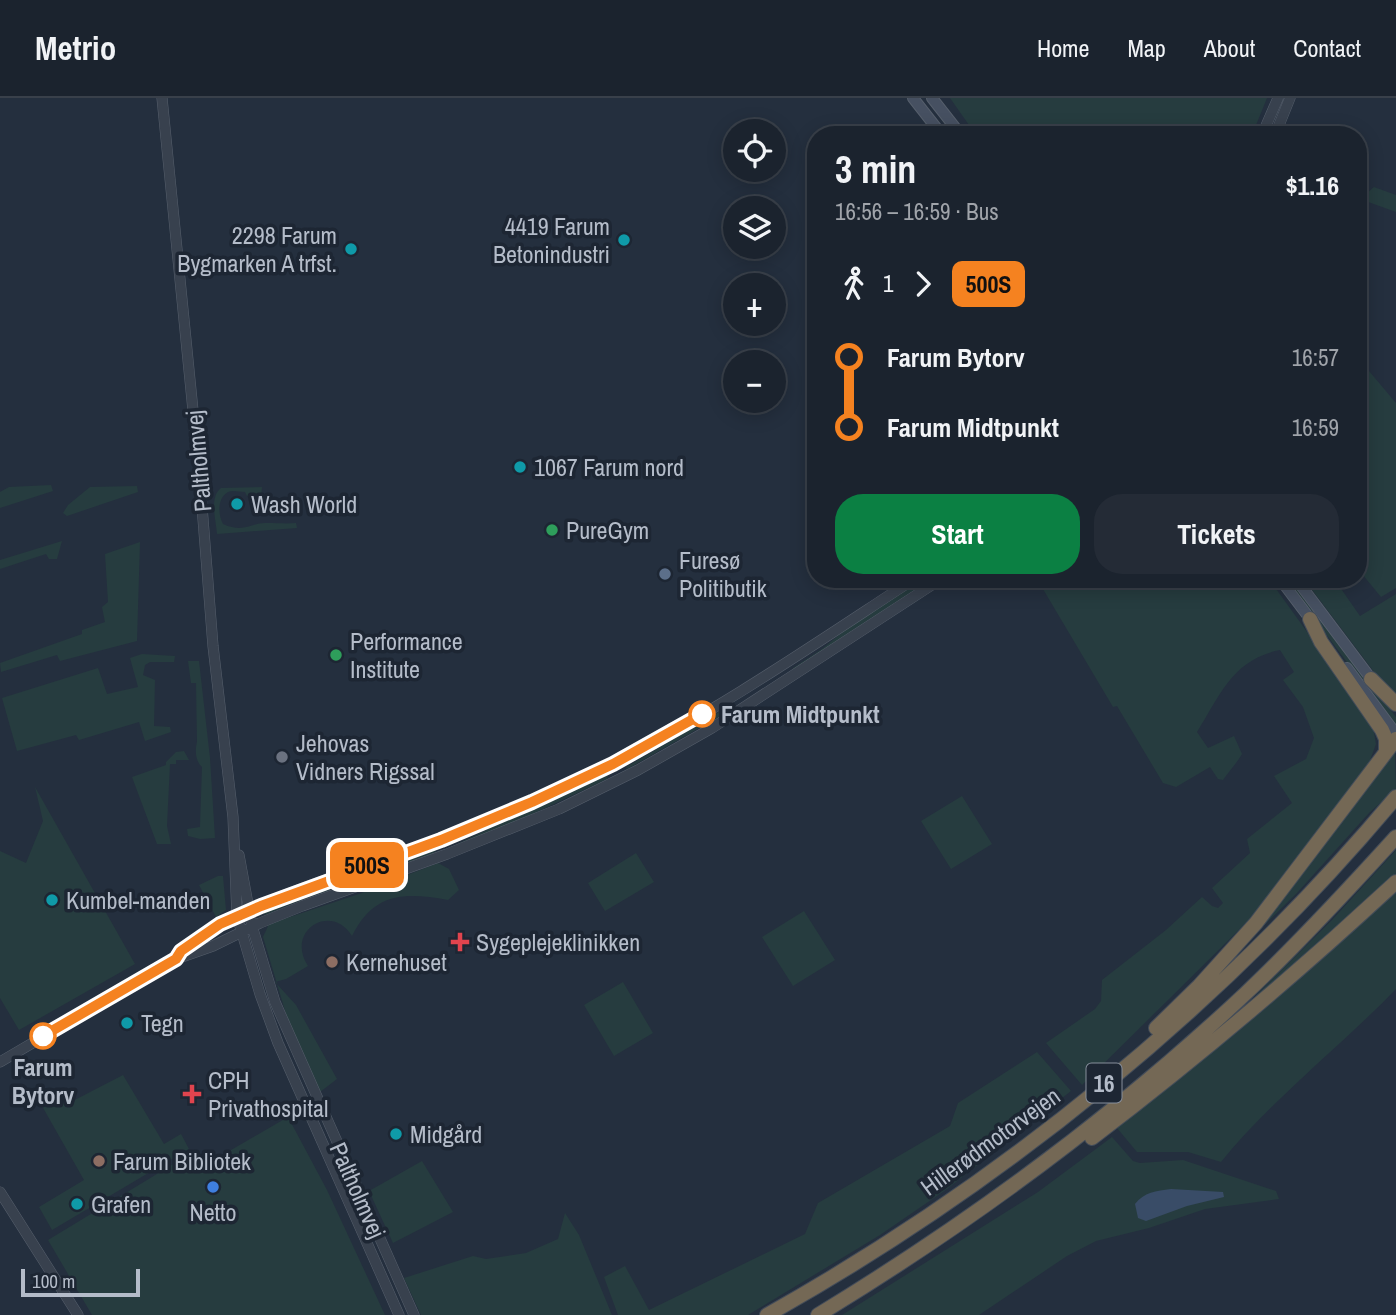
<!DOCTYPE html>
<html lang="en">
<head>
<meta charset="utf-8">
<style>
	body { margin:0; font-family:"Archivo Narrow",sans-serif; background:#242b36; color:#f1f3f6; height:100vh; display:flex; flex-direction:column; font-size:26px; white-space:nowrap }
	* { box-sizing:border-box; margin:0 }
	p { font-size:23px; color:#a0a4aa }
	.icon { flex:none; width:38px; height:38px; fill:none; stroke:currentColor; stroke-width:2; stroke-linecap:round; stroke-linejoin:round }
	.map { position:relative; flex:1; overflow:hidden }
	.side { position:absolute; left:807px; top:28px; width:560px; height:462px; display:flex; flex-direction:column; background:#1b232e; border-radius:28px; box-shadow:0 4px 18px #0003,0 0 0 2px #39404a }
	.side>* { flex:none }
	.badge { padding:0 14px; border-radius:10px; font-size:24px; line-height:46px }
	.controls { position:absolute; left:723px; top:21px; display:grid; gap:14px }
	.controls a { display:grid; place-items:center; width:63px; height:63px; border-radius:50%; background:#1b232e; box-shadow:0 4px 18px #0003,0 0 0 2px #39404a; font-size:35px }
	.scale { position:absolute; left:21px; bottom:18px; width:119px; box-sizing:border-box; padding-left:7px; border:4px solid #b4bcc9; border-top:0; font-size:19px; line-height:24px; white-space:nowrap; color:#b4bcc9; -webkit-text-stroke:5px #1d2633; paint-order:stroke }
	.map>.badge { position:absolute; translate:-50% -50%; box-shadow:0 0 0 4px #fff }
	.legs { display:flex; align-items:center; gap:10px; height:77px; padding:0 28px; font-size:23px }
	.legs p { margin-inline-start:auto }
	.head { display:flex; align-items:center; justify-content:space-between; height:119px; padding:0 28px }
	h1 { font-size:38px; font-weight:700; line-height:52px }
	.primary-button { display:flex; gap:14px; margin-top:auto; padding:14px 28px }
	.primary-button a { flex:1; height:80px; border-radius:28px; background:#0b8043; color:#fff; font-size:28px; font-weight:700; line-height:80px; text-align:center }
	.primary-button a+a { background:#242b36; color:#f1f3f6 }
	ul { padding:0 28px; list-style:none }
	li { display:flex; align-items:center; gap:24px; height:70px; font-size:26px }
	li i { display:grid; place-items:center; width:10px; height:100%; margin:0 9px; background:currentColor }
	li i::after { content:''; width:18px; height:18px; margin:-9px; border:5px solid; border-radius:50%; background:#1b232e }
	li p { margin-inline-start:auto }
	li:first-child i { background:linear-gradient(#0000 50%,currentColor 0) }
	li:last-child i { background:linear-gradient(currentColor 50%,#0000 0) }
	header { display:flex; align-items:center; gap:42px; box-sizing:border-box; height:98px; padding:0 35px; background:#1b232e; border-bottom:2px solid #39404a }
	header strong { font-size:33px }
	nav { display:flex; gap:38px; margin-inline-start:auto; font-size:24px }
	.map>svg:first-child { display:block }
	.green { fill:#263c3f }
	.water { fill:#394c67 }
	.lines { fill:none; stroke-linecap:round; stroke-linejoin:round }
	.tertiary-casing { stroke:#565f6c; stroke-width:11 }
	.secondary-casing { stroke:#565f6c; stroke-width:12 }
	.motorway-casing { stroke:#434c59; stroke-width:16 }
	.tertiary { stroke:#38414e; stroke-width:10 }
	.secondary { stroke:#465061; stroke-width:10 }
	.motorway { stroke:#746855; stroke-width:14 }
	.line-1-casing { stroke:#fff; stroke-width:16 }
	.line-1 { stroke:#f58220; stroke-width:10 }
	.culture-dot { fill:#0f9aa8; stroke:#1d2633; stroke-width:2.5 }
	.leisure-dot { fill:#2e9e5b; stroke:#1d2633; stroke-width:2.5 }
	.service-dot { fill:#5c6f8a; stroke:#1d2633; stroke-width:2.5 }
	.stop-1-dot { fill:#fff; stroke:#f58220; stroke-width:3.5 }
	.worship-dot { fill:#6b7280; stroke:#1d2633; stroke-width:2.5 }
	.health-dot { fill:#e0444e; stroke:#1d2633; stroke-width:2.5 }
	.education-dot { fill:#8d6e63; stroke:#1d2633; stroke-width:2.5 }
	.shop-dot { fill:#3f7fe0; stroke:#1d2633; stroke-width:2.5 }
	.labels { text-anchor:middle; dominant-baseline:central; stroke-width:7; stroke-linejoin:round; paint-order:stroke }
	.shield { fill:#1d2633; stroke:#878f9c; stroke-width:2 }
	.shield-label { font-size:23px; font-weight:bold; fill:#b4bcc9 }
	.poi-label { font-size:24px; fill:#b4bcc9; stroke:#1d2633; text-anchor:start }
	.street-label { font-size:24px; fill:#b4bcc9; stroke:#1d2633 }
	.stop-label { font-size:24px; font-weight:bold; fill:#b4bcc9; stroke:#1d2633; text-anchor:start }
</style>
</head>
<body>
<header>
<strong>Metrio</strong>
<nav><a>Home</a><a>Map</a><a>About</a><a>Contact</a></nav>
</header>
<div class="map">
<svg width="1396" height="1217" viewBox="0 0 1396 1217">
	<rect width="100%" height="100%" fill="#242f3e"/>
	<path class="green" d="M950 0H1267L1252 37H976Z
		M1374 89 1396 97V114L1360 101Z
		M1358 260 1396 305V490L1381 499 1358 471Z
		M51 387 53 393 0 410V394L9 389Z
		M137 388 138 394 67 418 63 415 68 407 90 389Z
		M262 389 261 401 247 398 245 394C239 394 233 392 228 394 217 400 218 417 223 426 245 436 251 424 267 425 277 425 286 426 296 425L297 430 217 436C216 422 209 399 221 390Z
		M62 443 57 461H49L46 456 0 471V462Z
		M140 444 137 543 60 563 57 557 1 574 0 565 82 536V532L105 524 102 509 108 504 105 456Z
		M922 481H931L793 572V570L822 551 851 527Z
		M1037 481H1269L1372 624 1376 646 1369 665 1248 823 1082 987 1046 945 1095 911 1101 903 1102 882 1166 832 1202 799 1212 808 1218 810 1223 805 1212 790 1250 755 1247 741 1292 705 1274 678 1306 661 1314 640 1303 609 1283 582 1294 574 1280 552C1233 561 1220 597 1197 634L1208 650 1234 638 1242 656C1237 665 1229 673 1223 682L1218 681 1210 669 1176 689 1163 685 1117 608 1113 609Z
		M1285 481H1291L1396 619V630Z
		M1304 481H1341L1337 485 1360 518 1396 496V603Z
		M142 556 175 558 174 564H150L145 567 143 577 155 582 154 628 170 629 171 634 145 643 139 624 79 642 76 637 17 653 2 600 98 570 107 596 138 589 130 560Z
		M188 563H199L210 660 215 740 200 741 188 738 187 731 200 729 202 669C195 663 195 652 197 644L196 585H191Z
		M731 607V612L627 671 626 669C662 649 696 627 731 607Z
		M184 653 189 662H176V666H170L167 728 171 746H157L132 679 166 667V664L176 654Z
		M1395 653 1396 691 1369 715 1297 795 1236 855 1387 659Z
		M604 676 608 677 607 681 511 726 455 747Z
		M35 689 135 866 19 932 0 900V753L26 765 43 723Z
		M962 698 992 746 951 771 921 723Z
		M432 750 436 753 431 757 304 801 265 817 264 815 347 779Z
		M1396 752V777L1217 936 1332 822Z
		M636 755 654 784 605 813 588 785Z
		M438 765 449 771 459 792 448 802C403 794 374 795 352 838 331 804 285 833 308 868L286 881 275 884 296 907 337 981 320 994 289 926 263 839 269 826 359 796Z
		M218 778H223L226 812 216 819 199 787Z
		M1396 793V891C1339 950 1272 1001 1221 1064L1188 1054H1137L1117 1030 1249 922Z
		M804 813 835 862 793 888 762 839Z
		M623 884 653 935 614 958 584 907Z
		M1037 954 1071 993 947 1091 880 1137 748 1217H618L604 1179 625 1168 649 1212 805 1136 818 1105 950 1028 958 1005Z
		M123 977 164 1046 181 1036 189 1051 52 1132 39 1109 84 1082 42 1008 59 1001 67 1006Z
		M288 1019 327 1092 385 1217H92L48 1142 190 1056 207 1066Z
		M1112 1039 1133 1063 1140 1065 1183 1062 1276 1093 1279 1101 1205 1111 1149 1130 1096 1143 1067 1158 979 1217H842L1038 1094Z
		M422 1063 453 1114 393 1145 369 1093Z
		M565 1115 579 1137 612 1217H421L404 1180 473 1158 486 1161 526 1155 558 1141Z"/>
	<path class="water" d="M1171 1091 1223 1094 1224 1099 1187 1108 1146 1123 1138 1120 1135 1106C1144 1094 1156 1093 1171 1091Z"/>
	<g class="lines">
		<defs>
			<path id="tertiary" d="M162 0 200 383 213 548 233 719 237 818 260 896 278 945 399 1217
				M1262 37 1278 0
				M1275 37 1290 0
				M239 757 252 828 275 904 414 1217
				M178 858C184 851 192 846 199 841 243 810 297 792 348 774 438 743 527 709 612 666 718 613 816 545 914 481
				M0 964 176 861 213 848 260 825 302 808 447 756 559 711 638 672 712 630 941 481
				M0 1094 78 1217"/>
			<path id="secondary" d="M913 0 942 37
				M932 0 961 37
				M1280 481 1314 526
				M1296 481 1375 586
				M1347 570 1396 636"/>
			<path id="motorway" d="M1310 521 1321 544 1382 632 1386 641V653
				M1371 581 1396 606
				M1156 930 1199 888 1256 825 1396 641
				M1092 1040C1197 960 1299 874 1396 784
				M767 1217C1003 1085 1222 907 1396 699
				M818 1217C971 1124 1115 1018 1245 896 1298 846 1347 793 1396 739"/>
		</defs>
		<use href="#tertiary" class="tertiary-casing"/>
		<use href="#secondary" class="secondary-casing"/>
		<use href="#motorway" class="motorway-casing"/>
		<use href="#tertiary" class="tertiary"/>
		<use href="#secondary" class="secondary"/>
		<use href="#motorway" class="motorway"/>
	</g>
	<g class="lines">
		<defs>
			<path id="line-1" d="M43 938 176 861 181 853 220 826 261 808 441 742 532 704 613 666 702 616"/>
		</defs>
		<use href="#line-1" class="line-1-casing"/>
		<use href="#line-1" class="line-1"/>
	</g>
	<g class="culture-dot">
		<circle cx="624" cy="142" r="7"/>
		<circle cx="351" cy="151" r="7"/>
		<circle cx="520" cy="369" r="7"/>
		<circle cx="237" cy="406" r="7"/>
		<circle cx="52" cy="802" r="7"/>
		<circle cx="127" cy="925" r="7"/>
		<circle cx="396" cy="1036" r="7"/>
		<circle cx="77" cy="1106" r="7"/>
	</g>
	<g class="leisure-dot">
		<circle cx="552" cy="432" r="7"/>
		<circle cx="336" cy="557" r="7"/>
	</g>
	<circle class="service-dot" cx="665" cy="476" r="7"/>
	<g class="stop-1-dot">
		<circle cx="702" cy="616" r="12"/>
		<circle cx="43" cy="938" r="12"/>
	</g>
	<circle class="worship-dot" cx="282" cy="659" r="7"/>
	<g class="health-dot">
		<path d="M456.5 833.5h7v7h7v7h-7v7h-7v-7h-7v-7h7z"/>
		<path d="M188.5 985.5h7v7h7v7h-7v7h-7v-7h-7v-7h7z"/>
	</g>
	<g class="education-dot">
		<circle cx="332" cy="864" r="7"/>
		<circle cx="99" cy="1063" r="7"/>
	</g>
	<circle class="shop-dot" cx="213" cy="1089" r="7"/>
	<g class="labels">
		<rect class="shield" x="1086.5" y="965.5" width="35" height="39" rx="5"/>
		<g class="shield-label">
			<text x="1104" y="985">16</text>
		</g>
		<g class="poi-label">
			<text x="610" y="128" text-anchor="end">4419 Farum<tspan x="610" dy="28">Betonindustri</tspan></text>
			<text x="337" y="137" text-anchor="end">2298 Farum<tspan x="337" dy="28">Bygmarken A trfst.</tspan></text>
			<text x="534" y="369">1067 Farum nord</text>
			<text x="251" y="406">Wash World</text>
			<text x="566" y="432">PureGym</text>
			<text x="679" y="462">Furesø<tspan x="679" dy="28">Politibutik</tspan></text>
			<text x="350" y="543">Performance<tspan x="350" dy="28">Institute</tspan></text>
			<text x="296" y="645">Jehovas<tspan x="296" dy="28">Vidners Rigssal</tspan></text>
			<text x="66" y="802">Kumbel-manden</text>
			<text x="476" y="844">Sygeplejeklinikken</text>
			<text x="346" y="864">Kernehuset</text>
			<text x="141" y="925">Tegn</text>
			<text x="208" y="982">CPH<tspan x="208" dy="28">Privathospital</tspan></text>
			<text x="410" y="1036">Midgård</text>
			<text x="113" y="1063">Farum Bibliotek</text>
			<text x="91" y="1106">Grafen</text>
			<text x="213" y="1114" text-anchor="middle">Netto</text>
		</g>
		<g class="street-label">
			<text transform="translate(198 363) rotate(-95)">Paltholmvej</text>
			<text transform="translate(990 1043) rotate(-36)">Hillerødmotorvejen</text>
			<text transform="translate(358 1092) rotate(66)">Paltholmvej</text>
		</g>
		<g class="stop-label">
			<text x="721" y="616">Farum Midtpunkt</text>
			<text x="43" y="969" text-anchor="middle">Farum<tspan x="43" dy="28">Bytorv</tspan></text>
		</g>
	</g>
</svg>
<div class="controls">
<a><svg class="icon" aria-label="locate" viewBox="0 0 24 24"><circle cx="12" cy="12" r="6"/><path d="M12 2v4M12 18v4M2 12h4M18 12h4"/></svg></a>
<a><svg class="icon" aria-label="layers" viewBox="0 0 24 24"><path d="M12 4l9 5-9 5-9-5zM3 14l9 5 9-5"/></svg></a>
<a>+</a>
<a>−</a>
</div>
<div class="scale">100 m</div>
<b class="badge" style="left:367px;top:767px;background:#f58220;color:#111">500S</b>
<section class="side">
<div class="head"><div><h1>3 min</h1><p>16:56 – 16:59 · Bus</p></div><b>$1.16</b></div>
<div class="legs"><svg class="icon" aria-label="walk" viewBox="0 0 24 24"><circle cx="13" cy="4" r="2"/><path d="M13 8l-2 6 4 7M11 14l-3 7M7 12l3-4h3l4 4"/></svg>1<svg class="icon" aria-label="forward" viewBox="0 0 24 24"><path d="M9 5l7 7-7 7"/></svg><b class="badge" style="background:#f58220;color:#111">500S</b></div>
<ul>
<li><i style="color:#f58220"></i><b>Farum Bytorv</b><p>16:57</p></li>
<li><i style="color:#f58220"></i><b>Farum Midtpunkt</b><p>16:59</p></li>
</ul>
<div class="primary-button"><a>Start</a><a>Tickets</a></div>
</section>
</div>
</body>
</html>
